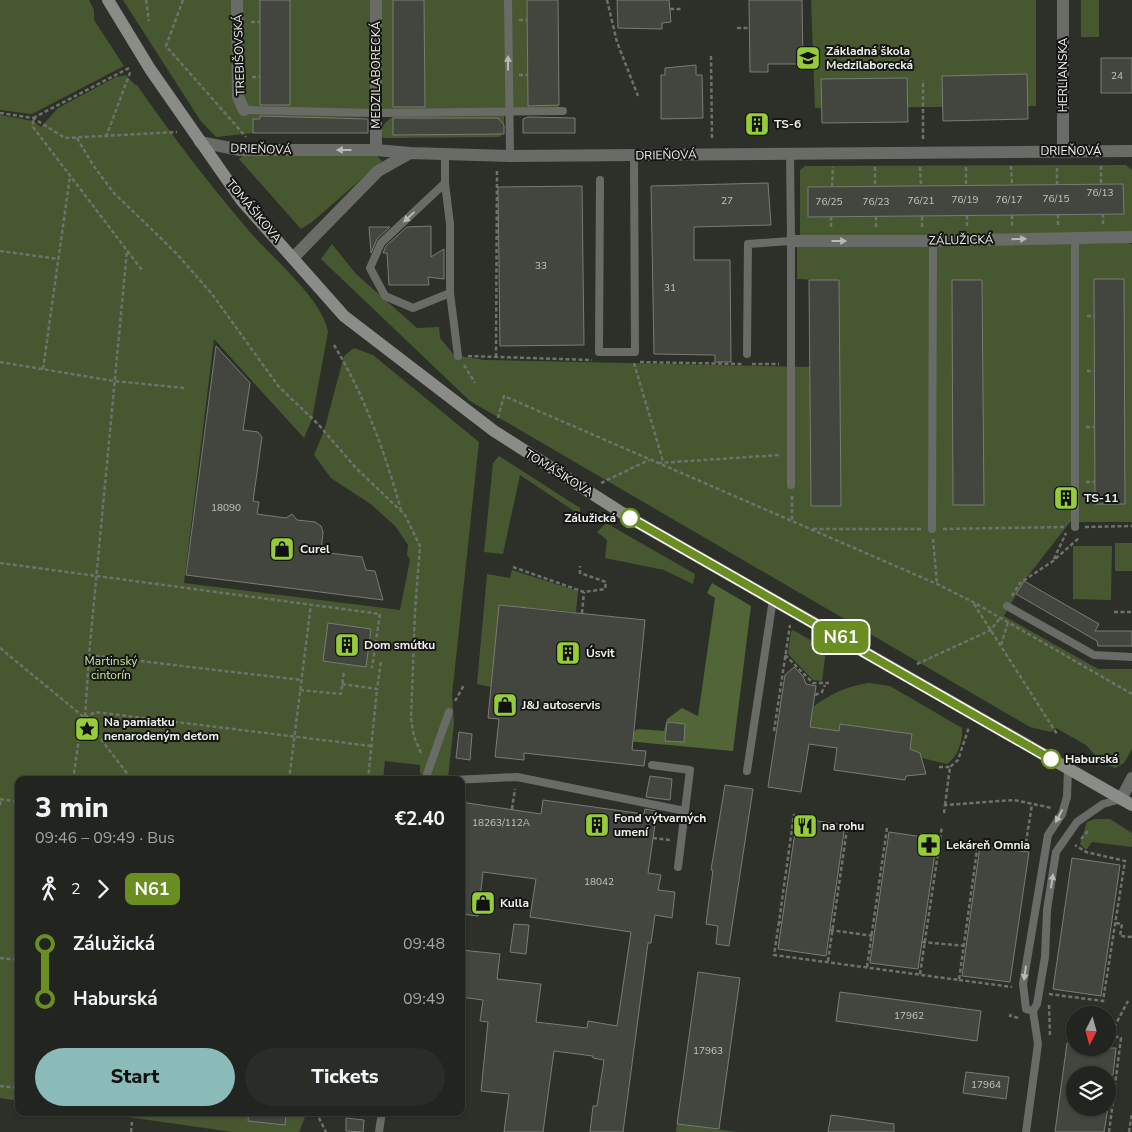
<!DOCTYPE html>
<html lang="en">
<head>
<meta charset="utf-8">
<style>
	body { margin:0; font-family:"Nunito Sans",sans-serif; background:#2a2c28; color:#f1f3f6; height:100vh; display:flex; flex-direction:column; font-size:19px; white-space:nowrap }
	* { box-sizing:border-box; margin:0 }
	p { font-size:16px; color:#a2a4a4 }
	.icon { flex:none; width:28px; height:28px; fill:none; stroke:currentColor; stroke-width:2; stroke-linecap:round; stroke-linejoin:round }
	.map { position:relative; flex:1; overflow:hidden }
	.panel { position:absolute; left:15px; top:776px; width:450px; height:340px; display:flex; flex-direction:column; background:#22241f; border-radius:10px; box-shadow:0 1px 4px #0004,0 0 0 1px #3f413d }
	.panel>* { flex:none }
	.badge { padding:0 10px; border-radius:8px; font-size:18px; line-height:32px }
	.needle { width:32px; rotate:186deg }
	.tools { position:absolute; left:1066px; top:1006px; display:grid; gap:10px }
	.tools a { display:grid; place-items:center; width:50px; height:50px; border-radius:50%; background:#22241f; box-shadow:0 1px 4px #0004,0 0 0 1px #3f413d; font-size:25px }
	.map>.badge { position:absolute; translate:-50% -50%; box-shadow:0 0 0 2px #fff }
	.legs { display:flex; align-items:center; gap:8px; height:55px; padding:0 20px; font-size:16px }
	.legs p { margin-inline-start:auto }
	.head { display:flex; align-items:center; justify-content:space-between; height:85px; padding:0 20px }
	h1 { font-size:28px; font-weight:800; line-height:38px }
	.cta { display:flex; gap:10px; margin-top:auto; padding:10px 20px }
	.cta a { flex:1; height:58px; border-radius:30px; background:#8bbbb9; color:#111; font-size:20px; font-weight:800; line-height:58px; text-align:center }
	.cta a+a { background:#2a2c28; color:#f1f3f6 }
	ul { padding:0 20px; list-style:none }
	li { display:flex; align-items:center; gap:18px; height:55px; font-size:19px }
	li i { display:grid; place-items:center; width:8px; height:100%; margin:0 6px; background:currentColor }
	li i::after { content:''; width:12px; height:12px; margin:-6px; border:4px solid; border-radius:50%; background:#22241f }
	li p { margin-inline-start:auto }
	li:first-child i { background:linear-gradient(#0000 50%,currentColor 0) }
	li:last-child i { background:linear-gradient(currentColor 50%,#0000 0) }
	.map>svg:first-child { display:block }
	.green { fill:#475831 }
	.forest { fill:#516536 }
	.building { fill:#43463e; stroke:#787c74 }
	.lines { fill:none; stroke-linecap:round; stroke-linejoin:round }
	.path { stroke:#6f716b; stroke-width:2.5; stroke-dasharray:4 2.5; stroke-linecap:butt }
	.service { stroke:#696b67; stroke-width:8 }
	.minor { stroke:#696b67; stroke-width:12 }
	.tertiary { stroke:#696b67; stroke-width:12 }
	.secondary { stroke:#8a8d87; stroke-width:12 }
	.oneway { fill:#b8bab6 }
	.line-1-casing { stroke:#fff; stroke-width:11 }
	.line-1 { stroke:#6b8e23; stroke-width:8 }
	.stop-1-dot { fill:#fff; stroke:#6b8e23; stroke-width:2.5 }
	.labels { text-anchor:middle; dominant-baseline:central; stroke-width:4; stroke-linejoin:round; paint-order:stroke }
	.number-label { font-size:10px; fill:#c2c5bf }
	.poi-label { font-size:12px; font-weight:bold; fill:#edefea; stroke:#161714; text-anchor:start }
	.street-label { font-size:12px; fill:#edefea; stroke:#161714 }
	.stop-label { font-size:12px; font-weight:bold; fill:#edefea; stroke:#161714; text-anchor:end }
	.park-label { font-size:12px; fill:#c7e89d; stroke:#161714 }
</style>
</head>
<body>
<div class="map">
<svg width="1132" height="1132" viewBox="0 0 1132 1132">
	<rect width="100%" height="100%" fill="#2d3029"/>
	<path class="green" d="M0 0H89L94 10V20L124 66 32 114 0 110Z
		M123 0H558L559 115H504V130L500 137 383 138C379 127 385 123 392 117L253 119V133L216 137 200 120Z
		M811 0H1036V106L815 108Z
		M1081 0H1099V37H1081Z
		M126 75 135 85H137C170 133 206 180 244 225 267 254 322 297 328 332L312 419 304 438 214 339 184 583 400 610 410 560 407 555 408 545 396 527 372 505 331 478 314 455 324 431 344 356 354 348 373 355 479 442 452 695 454 724 448 778 420 774V765L385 761 383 780H19V1101L0 1098V115L33 121 41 127 58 108 116 77Z
		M376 155 382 161 312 222 301 229 239 159 243 156Z
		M1126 165 1132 170V237L800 238V170L805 166Z
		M1130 243 1132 245V522H1070L1024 581 1004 616 1098 669H1132V749L1124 763 1115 768 1102 763 1086 745 1056 728 1051 732 1030 727 470 401 321 259 332 244 356 274 417 328 439 327 440 338 454 355 484 360 810 367 811 506H840L839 281 797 279V245Z
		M499 456 580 508V515L520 475 503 554 484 552 493 463Z
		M606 523 695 574 693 584 664 570 605 558 607 540 597 532Z
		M1115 543H1132V571H1115Z
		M1073 546H1112L1111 600 1073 599Z
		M512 570 578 591 576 612 499 605 491 687 477 684 487 574 510 578Z
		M793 630 826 649 822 681 813 680 788 654 791 632Z
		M869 683 890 686 962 728C963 741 958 757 947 764L922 758 919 753 910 749 912 734 841 724 839 731 810 727 813 707C830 694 847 686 869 683Z
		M1095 819H1110L1132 833V847L1092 842 1086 850 1080 844 1087 822Z
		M99 1113H311L305 1117 299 1132H233Z
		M677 1124 737 1132H676Z"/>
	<path class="forest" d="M712 583 751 606 733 751 551 734 633 732 638 729 664 731 667 719 682 708 698 716 715 598 707 593Z"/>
	<path class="building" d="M260 0H290V105H260Z
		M393 0H424L425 107H393Z
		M527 0H558L559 105 528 106Z
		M617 0H669L671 22 662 23V29L618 28Z
		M749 0H802L803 64H768V72H750Z
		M1101 58H1132V93H1101Z
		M696 65V75H702L703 118 661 119V75H665V68Z
		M1027 74 1028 119 943 121 942 76Z
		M907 78 908 122 822 123 821 79Z
		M260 116 368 119V133H253V119H260Z
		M528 117 575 118V133H523V119Z
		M747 117H767V133H747Z
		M393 118H498L504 125V134L393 135Z
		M768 183 771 225 694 227V260H730L731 362H715V355L654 354 651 186Z
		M1123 184 1124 214 808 217V187Z
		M582 186 584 345 500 346 498 187Z
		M431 226V257L444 249V279L428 277 429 285H389L387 253H383L386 246 407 227Z
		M369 227H390L377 239 371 253Z
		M1094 279H1124L1125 504H1095Z
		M809 280H839L841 506H811Z
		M952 280H982L984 505H953Z
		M216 346 250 383 243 430 258 432 262 437 253 501 259 502 257 514 286 518 292 514 297 520 315 522 321 526 323 532 321 552 362 557 366 570 375 571 383 600 186 575Z
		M1024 581 1099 624 1095 631H1132V646H1098L1097 641 1016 594Z
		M499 605 645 620 632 750 646 751 644 766 524 753V760L495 757 499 719 488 718Z
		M328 623 371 629 366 667 323 661Z
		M794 667 803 676 806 684 816 686 810 727 839 731 840 724 912 734 910 749 920 753 926 774 906 776 905 780 834 770 837 748 809 744 801 792 768 787 785 675Z
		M667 722 685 724 684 742 665 741Z
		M459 732 472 734 470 760 456 758Z
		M650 776 672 779 670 800 646 797Z
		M725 785 753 789 729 946 716 944 718 926 706 924 713 870H711Z
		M543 800 644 814 645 809 657 811 648 873 661 875 658 890 675 892 672 918 655 915 651 943H648L623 1132H590L593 1106H597L604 1060 593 1058V1056L554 1051 543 1132H504L509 1094 481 1091 488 1022 480 1021 483 1000 461 997V950L500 954 497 979 541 984 536 1022 587 1028 588 1021 617 1026 631 932 530 917 536 879 483 872 478 916 461 914V802L541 814Z
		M797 818 845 825 826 956 778 949Z
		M889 832 937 839 918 969 870 963Z
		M980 846 1029 852 1010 982 962 976Z
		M1072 858 1120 865 1101 996 1053 989Z
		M514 924 529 925 526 954 510 952Z
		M698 972 740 978 719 1129 677 1124Z
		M840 992 981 1011 977 1041 836 1021Z
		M1067 1043 1075 1044V1048H1116L1113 1075H1075V1108H1108L1104 1132H1055Z
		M966 1072 1009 1077 1006 1099 963 1093Z
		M249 1112H286L285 1125 248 1121Z
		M831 1115 894 1124V1132H828Z
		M346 1118 364 1120 363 1132 346 1131Z"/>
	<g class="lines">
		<path class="path" d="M146 0 149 21
			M183 0 166 46 246 137
			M607 0 617 42 638 96
			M670 9H681
			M519 20H527
			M251 22H260
			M737 28H749
			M711 56 712 140
			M129 68 33 118V127L142 270
			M519 75H527
			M252 77H260
			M0 113 33 118 65 138 177 132
			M106 137 131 70
			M77 138 93 165 113 192 176 253 212 294 279 387 318 424 356 468 405 515 420 546 415 611 411 719 414 737 421 753
			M923 139V80
			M1011 166 1012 185
			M1101 166V184
			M875 167V187
			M920 167 921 186
			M966 167V186
			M1057 185V166
			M832 187 833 167
			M1012 215V226
			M1103 224V214
			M1058 225V214
			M967 226V215
			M831 227V217
			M876 227V217
			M922 227V216
			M0 251 59 259
			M1087 316H1095
			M334 345C365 396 385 453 401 510
			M468 356 592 360
			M496 357 497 169
			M0 362 114 381 185 388
			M640 362 742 364
			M634 363 663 461
			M752 364H779
			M464 365 475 383
			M43 369 70 176
			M1087 371H1095
			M498 418 504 396 937 584 973 602 1132 694
			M1086 427H1095
			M658 463 780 455
			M1086 482H1095
			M601 483 649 460
			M792 496V522
			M1085 527 1132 526
			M813 529H922
			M943 529 1064 527
			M933 539 937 584
			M1054 559 1066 533
			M0 563 380 614 372 668
			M513 567 584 592 605 589 606 582 580 573V566
			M1012 596 1020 583 1053 561 1079 538
			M974 604 1057 734
			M1114 612H1132
			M582 613 584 592
			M1001 645 1008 622
			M0 648 85 718 132 780
			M89 655 301 680
			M785 655 813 683H829
			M917 664 991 630 1000 618
			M342 684 377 689 381 661
			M300 690 341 694 344 671
			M815 695 822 692 825 685
			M455 701 464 685
			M85 718 95 712 371 746
			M774 731 790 625
			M939 767H950
			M73 780 80 731 85 718 89 655 127 250
			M289 780 311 604
			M368 780 377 689
			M0 799 19 802
			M0 805 1 799
			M945 805 950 767 958 760 969 727
			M512 809 515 789
			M944 813 945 805 1014 800 1052 808
			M653 838 670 840
			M1081 839 1089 830
			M1025 849 1032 804
			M779 922 774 955 959 980 978 843
			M782 923 779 922 794 814
			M1116 923 1122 924 1120 936 1132 937
			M830 930 874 936
			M922 942 966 946
			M0 958 19 960
			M828 961 848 822
			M867 967 887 828
			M920 974 942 826
			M959 980 1012 987
			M1049 994 1103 1001 1125 861 1086 852 1075 845
			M1049 1005 1050 1036
			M1011 1014 1010 1016 1019 1018
			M1109 1039 1110 1035 1128 1001
			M0 1086 19 1088
			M316 1112 326 1132
			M131 1132 132 1122
			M1109 1132 1121 1038 1110 1035
			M1129 1132 1132 1113"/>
		<path class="service" d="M508 0 510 156
			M244 110 377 113 563 111
			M445 155V183L450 224V293L458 356
			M600 180 599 352H635L634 155
			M445 183 381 243 370 268 385 296 413 308 450 293
			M791 241V485
			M747 354 748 244 791 241 790 153
			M1075 527V239
			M932 529 933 241
			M1007 606 1094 655 1132 657
			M652 765 690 770 678 867
			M747 771 773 599
			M426 778 445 780
			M425 780 449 712
			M453 780 517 777 685 811
			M1033 1011 1026 1009 1023 984 1048 835 1062 814 1067 797 1068 769
			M379 1132 382 1112
			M1026 1132 1038 1044 1033 1011 1037 1004 1045 957 1047 910 1056 852 1077 822 1103 804 1121 799"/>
		<path class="minor" d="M237 0 238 97 244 110
			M376 0V150
			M1063 151V0
			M791 241H922L1132 237
			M1121 799 1132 778"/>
		<path class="tertiary" d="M200 142 240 150H376L410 153 510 156 1132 151
			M294 257 378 171 410 153"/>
		<path class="secondary" d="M108 0 150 69 242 201 344 316 494 431 630 518 1132 805"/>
	</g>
	<defs><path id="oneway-solid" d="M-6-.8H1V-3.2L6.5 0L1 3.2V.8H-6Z" transform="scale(1.25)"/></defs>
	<g class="oneway">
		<use href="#oneway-solid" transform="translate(508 63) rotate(-90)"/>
		<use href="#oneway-solid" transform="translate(344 150) rotate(180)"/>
		<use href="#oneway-solid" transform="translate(409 217) rotate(137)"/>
		<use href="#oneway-solid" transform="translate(1019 239) rotate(-1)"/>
		<use href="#oneway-solid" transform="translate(839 241)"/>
		<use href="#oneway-solid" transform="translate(1059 816) rotate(118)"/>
		<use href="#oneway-solid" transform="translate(1052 881) rotate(-81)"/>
		<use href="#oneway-solid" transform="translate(1025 973) rotate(98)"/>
	</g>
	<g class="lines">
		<defs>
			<path id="line-1" d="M630 518 1051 759"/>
		</defs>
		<use href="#line-1" class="line-1-casing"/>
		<use href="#line-1" class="line-1"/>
	</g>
	<defs>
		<symbol id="school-square" viewBox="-11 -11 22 22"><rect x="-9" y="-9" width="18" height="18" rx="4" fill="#96cc3a" stroke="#161714"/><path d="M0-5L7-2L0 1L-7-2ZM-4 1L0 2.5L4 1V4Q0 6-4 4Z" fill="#111"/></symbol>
		<symbol id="building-square" viewBox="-11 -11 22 22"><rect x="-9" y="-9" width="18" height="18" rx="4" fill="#96cc3a" stroke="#161714"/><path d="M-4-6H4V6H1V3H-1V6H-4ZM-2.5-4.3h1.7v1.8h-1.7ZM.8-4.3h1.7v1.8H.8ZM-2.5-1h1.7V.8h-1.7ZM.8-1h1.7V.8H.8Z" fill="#111"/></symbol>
		<symbol id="shop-square" viewBox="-11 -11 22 22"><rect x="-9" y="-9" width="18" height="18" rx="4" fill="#96cc3a" stroke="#161714"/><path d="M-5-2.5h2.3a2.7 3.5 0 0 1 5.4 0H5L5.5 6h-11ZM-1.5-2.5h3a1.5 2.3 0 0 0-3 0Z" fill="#111"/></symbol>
		<symbol id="sight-square" viewBox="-11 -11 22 22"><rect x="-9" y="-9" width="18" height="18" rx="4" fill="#96cc3a" stroke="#161714"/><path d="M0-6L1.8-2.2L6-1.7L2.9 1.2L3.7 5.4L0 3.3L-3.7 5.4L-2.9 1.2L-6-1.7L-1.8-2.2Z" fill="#111"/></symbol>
		<symbol id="restaurant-square" viewBox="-11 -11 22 22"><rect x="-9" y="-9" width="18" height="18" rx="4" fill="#96cc3a" stroke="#161714"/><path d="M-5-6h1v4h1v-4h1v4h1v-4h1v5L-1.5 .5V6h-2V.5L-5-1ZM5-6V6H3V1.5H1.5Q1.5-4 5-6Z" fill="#111"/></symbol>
		<symbol id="pharmacy-square" viewBox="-11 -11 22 22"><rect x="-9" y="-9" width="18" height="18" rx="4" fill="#96cc3a" stroke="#161714"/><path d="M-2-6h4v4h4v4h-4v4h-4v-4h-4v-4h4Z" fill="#111"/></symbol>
	</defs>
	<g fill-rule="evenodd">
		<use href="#school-square" x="794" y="44" width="28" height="28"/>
		<use href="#building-square" x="743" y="110" width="28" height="28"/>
		<use href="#building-square" x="1052" y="484" width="28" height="28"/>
		<use href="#shop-square" x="268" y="535" width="28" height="28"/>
		<use href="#building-square" x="333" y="631" width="28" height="28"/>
		<use href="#building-square" x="554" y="639" width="28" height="28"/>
		<use href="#shop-square" x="491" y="691" width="28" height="28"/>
		<use href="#sight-square" x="73" y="715" width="28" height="28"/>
		<use href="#building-square" x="583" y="811" width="28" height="28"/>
		<use href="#restaurant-square" x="791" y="812" width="28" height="28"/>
		<use href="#pharmacy-square" x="915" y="831" width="28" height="28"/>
		<use href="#shop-square" x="469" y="889" width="28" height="28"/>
	</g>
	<g class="stop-1-dot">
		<circle cx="630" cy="518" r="9"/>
		<circle cx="1051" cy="759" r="9"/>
	</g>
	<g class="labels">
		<g class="number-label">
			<text x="1117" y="76">24</text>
			<text x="1100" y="193">76/13</text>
			<text x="1056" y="199">76/15</text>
			<text x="965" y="200">76/19</text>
			<text x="1009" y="200">76/17</text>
			<text x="727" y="201">27</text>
			<text x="921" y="201">76/21</text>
			<text x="829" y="202">76/25</text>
			<text x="876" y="202">76/23</text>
			<text x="541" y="266">33</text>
			<text x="670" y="288">31</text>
			<text x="226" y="508">18090</text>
			<text x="501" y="823">18263/112A</text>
			<text x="599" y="882">18042</text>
			<text x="909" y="1016">17962</text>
			<text x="708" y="1051">17963</text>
			<text x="986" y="1085">17964</text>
		</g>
		<g class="poi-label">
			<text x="826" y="51">Základná škola<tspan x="826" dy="14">Medzilaborecká</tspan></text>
			<text x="774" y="124">TS-6</text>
			<text x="1084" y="498">TS-11</text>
			<text x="300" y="549">Curel</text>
			<text x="364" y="645">Dom smútku</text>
			<text x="586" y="653">Úsvit</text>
			<text x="522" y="705">J&amp;J autoservis</text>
			<text x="104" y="722">Na pamiatku<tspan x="104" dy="14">nenarodeným deťom</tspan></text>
			<text x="614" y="818">Fond výtvarných<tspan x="614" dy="14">umení</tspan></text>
			<text x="822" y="826">na rohu</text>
			<text x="946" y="845">Lekáreň Omnia</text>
			<text x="500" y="903">Kulla</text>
		</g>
		<g class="street-label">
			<text transform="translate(239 55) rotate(-92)">TREBIŠOVSKÁ</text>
			<text transform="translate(376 75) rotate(-90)">MEDZILABORECKÁ</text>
			<text transform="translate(1063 75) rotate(-90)">HERLIANSKA</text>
			<text transform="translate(261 149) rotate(2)">DRIEŇOVÁ</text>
			<text x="1071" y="151">DRIEŇOVÁ</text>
			<text transform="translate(666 155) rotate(-1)">DRIEŇOVÁ</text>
			<text transform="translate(254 211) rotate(50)">TOMÁŠIKOVA</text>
			<text transform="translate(961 240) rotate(-1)">ZÁLUŽICKÁ</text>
			<text transform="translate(559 473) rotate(32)">TOMÁŠIKOVA</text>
		</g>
		<g class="stop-label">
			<text x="616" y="518">Zálužická</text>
			<text x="1065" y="759" text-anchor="start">Haburská</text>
		</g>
		<g class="park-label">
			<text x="111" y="661">Martinský<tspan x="111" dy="14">cintorín</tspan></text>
		</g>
	</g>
</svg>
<div class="tools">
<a><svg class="needle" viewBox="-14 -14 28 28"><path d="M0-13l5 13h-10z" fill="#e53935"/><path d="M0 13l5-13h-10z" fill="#a2a4a4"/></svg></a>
<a><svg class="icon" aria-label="layers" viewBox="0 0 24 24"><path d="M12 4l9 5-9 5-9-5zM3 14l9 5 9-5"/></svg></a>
</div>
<b class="badge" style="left:841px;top:637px;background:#6b8e23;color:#fff">N61</b>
<section class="panel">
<div class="head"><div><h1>3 min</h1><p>09:46 – 09:49 · Bus</p></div><b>€2.40</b></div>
<div class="legs"><svg class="icon" aria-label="walk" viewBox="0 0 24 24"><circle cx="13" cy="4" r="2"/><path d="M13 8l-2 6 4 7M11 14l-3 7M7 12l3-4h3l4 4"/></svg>2<svg class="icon" aria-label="forward" viewBox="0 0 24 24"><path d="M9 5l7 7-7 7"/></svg><b class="badge" style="background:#6b8e23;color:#fff">N61</b></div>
<ul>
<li><i style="color:#6b8e23"></i><b>Zálužická</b><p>09:48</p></li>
<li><i style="color:#6b8e23"></i><b>Haburská</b><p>09:49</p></li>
</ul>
<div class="cta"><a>Start</a><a>Tickets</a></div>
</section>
</div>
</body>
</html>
